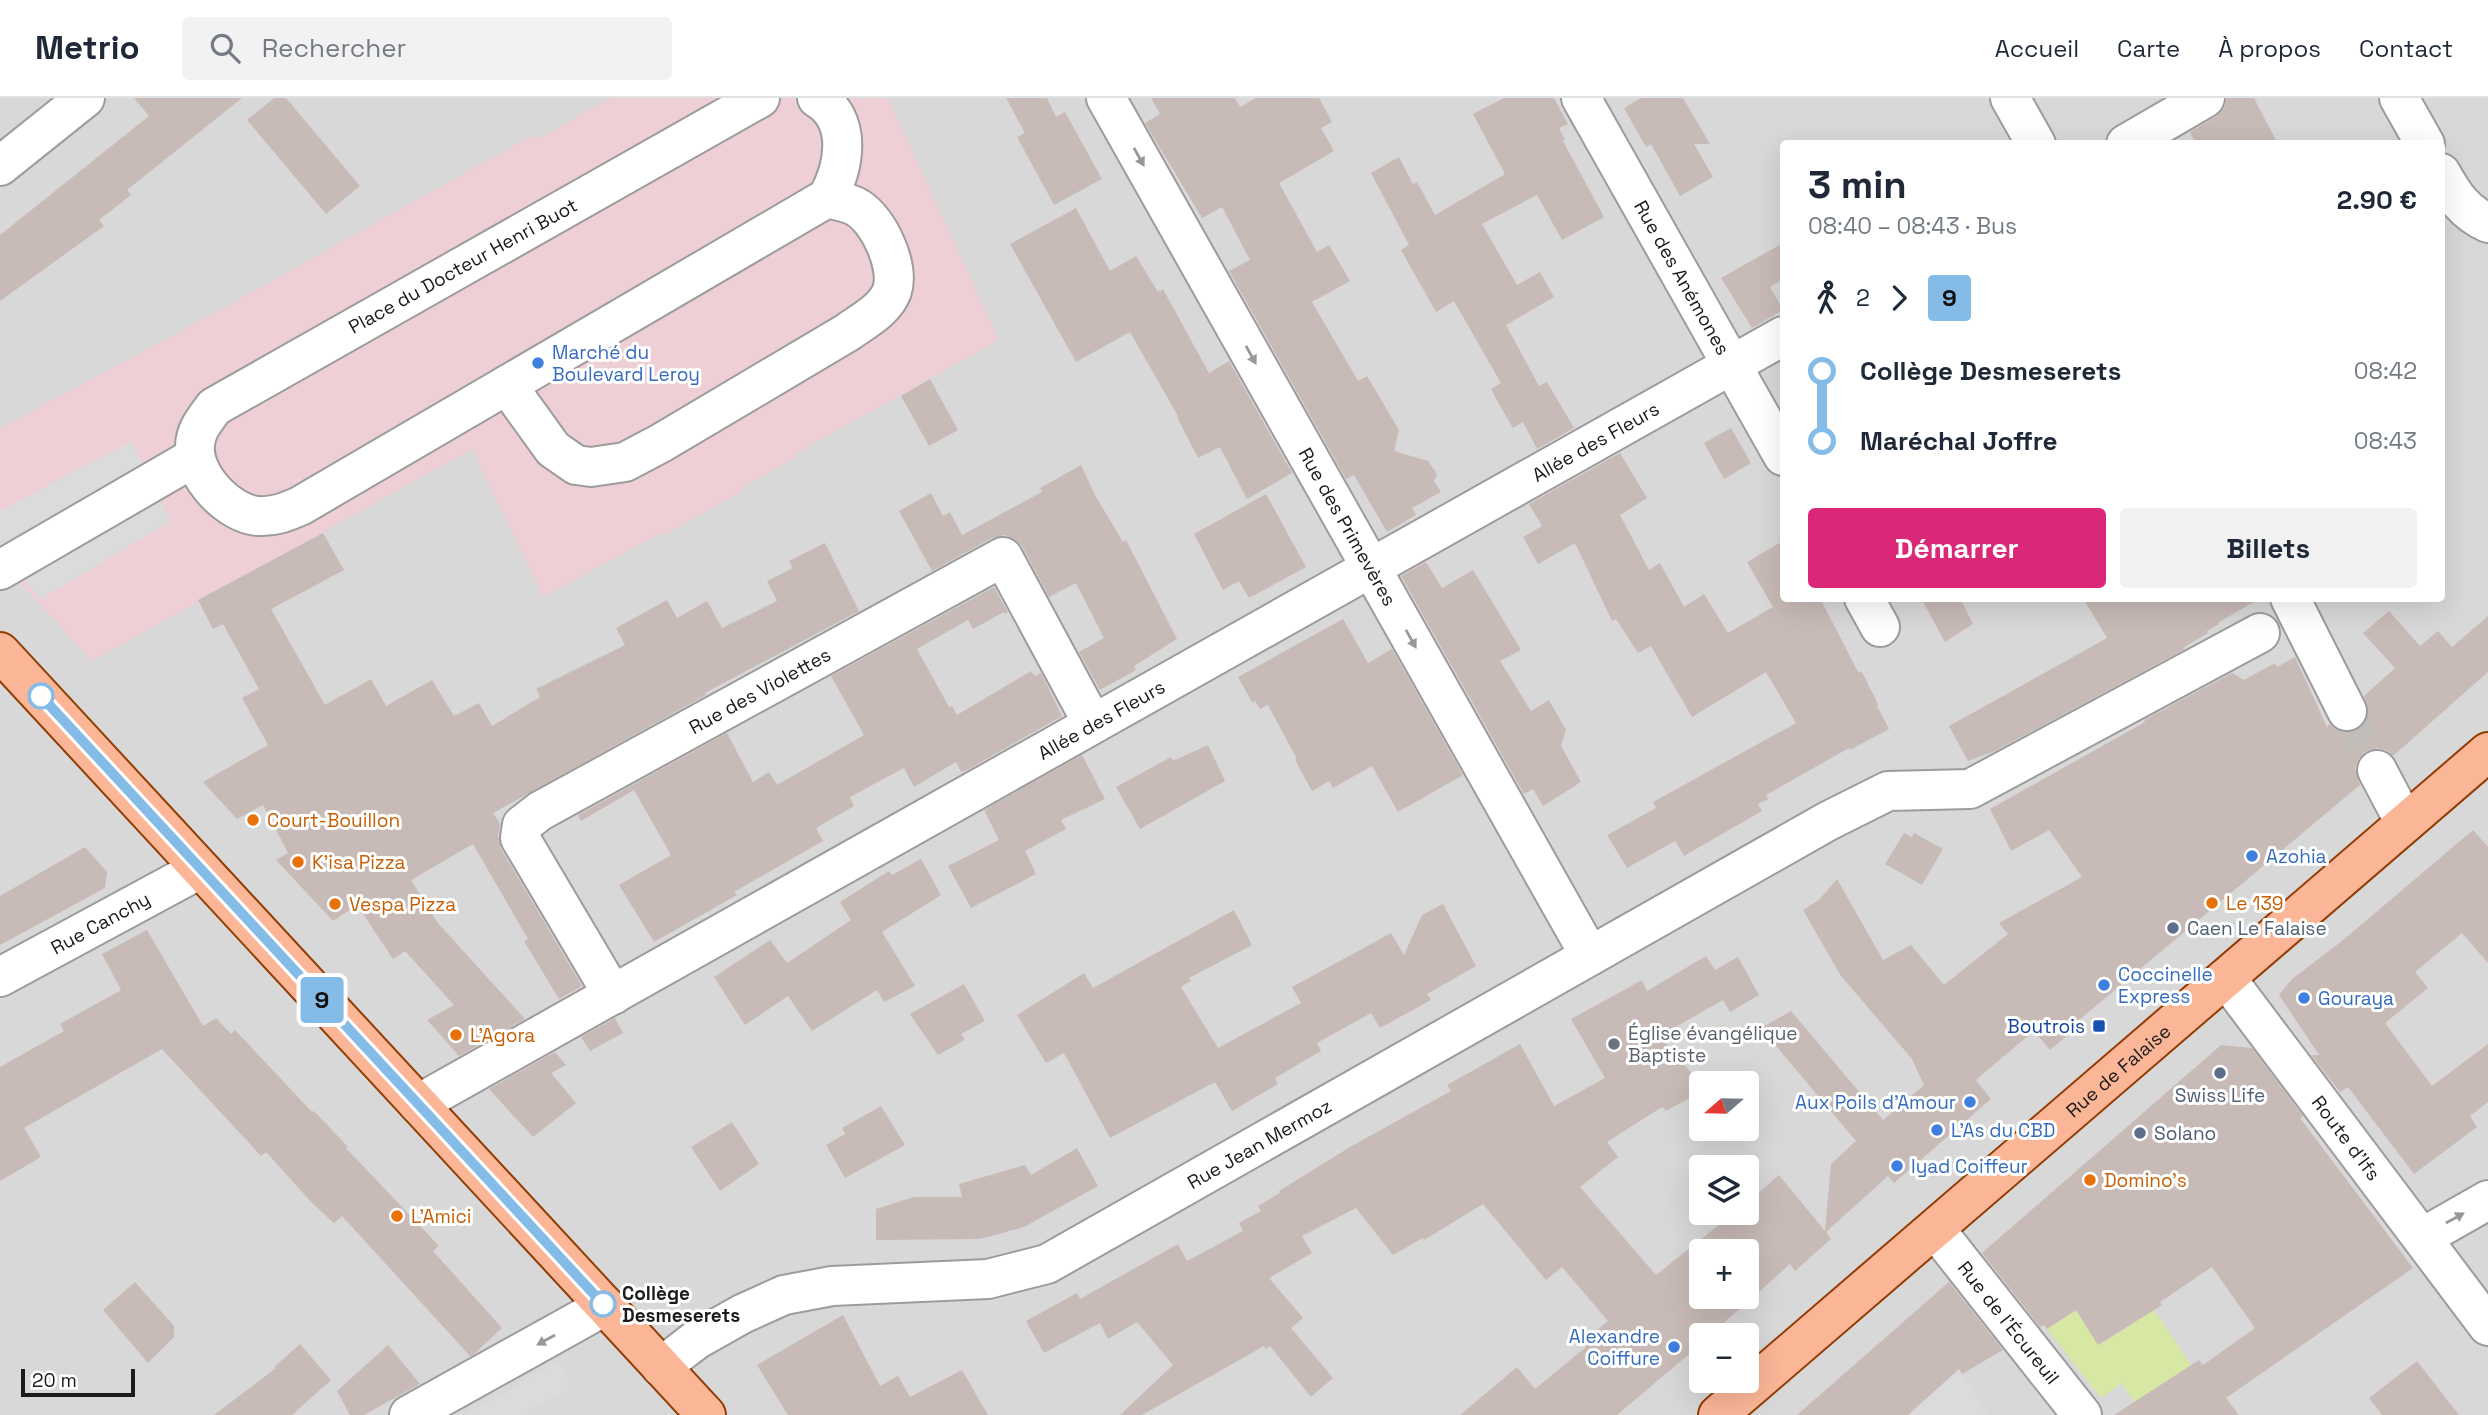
<!DOCTYPE html>
<html lang="fr">
<head>
<meta charset="utf-8">
<style>
	body { margin:0; font-family:"Space Grotesk",sans-serif; background:#f2f2f3; color:#1f2937; height:100vh; display:flex; flex-direction:column; font-size:26px; white-space:nowrap }
	* { box-sizing:border-box; margin:0 }
	p { font-size:23px; color:#747a83 }
	.icon { flex:none; width:38px; height:38px; fill:none; stroke:currentColor; stroke-width:2; stroke-linecap:round; stroke-linejoin:round }
	.map { position:relative; flex:1; overflow:hidden }
	.side { position:absolute; left:1780px; top:42px; width:665px; height:462px; display:flex; flex-direction:column; background:#fff; border-radius:7px; box-shadow:0 7px 28px #0002 }
	.side>* { flex:none }
	.badge { padding:0 14px; border-radius:5px; font-size:24px; line-height:46px }
	.needle { width:46px; rotate:250deg }
	.fabs { position:absolute; left:1689px; top:973px; display:grid; gap:14px }
	.fabs a { display:grid; place-items:center; width:70px; height:70px; border-radius:7px; background:#fff; box-shadow:0 7px 28px #0002; font-size:35px }
	.scale { position:absolute; left:21px; bottom:18px; width:114px; box-sizing:border-box; padding-left:7px; border:4px solid #1b1b1b; border-top:0; font-size:19px; line-height:24px; white-space:nowrap; color:#1b1b1b; -webkit-text-stroke:5px #fff; paint-order:stroke }
	.map>.badge { position:absolute; translate:-50% -50%; box-shadow:0 0 0 4px #fff }
	.legs { display:flex; align-items:center; gap:10px; height:77px; padding:0 28px; font-size:23px }
	.legs p { margin-inline-start:auto }
	.overview { display:flex; align-items:center; justify-content:space-between; height:119px; padding:0 28px }
	h1 { font-size:38px; font-weight:700; line-height:52px }
	.button { display:flex; gap:14px; margin-top:auto; padding:14px 28px }
	.button a { flex:1; height:80px; border-radius:7px; background:#db2777; color:#fff; font-size:28px; font-weight:700; line-height:80px; text-align:center }
	.button a+a { background:#f2f2f3; color:#1f2937 }
	ul { padding:0 28px; list-style:none }
	li { display:flex; align-items:center; gap:24px; height:70px; font-size:26px }
	li i { display:grid; place-items:center; width:10px; height:100%; margin:0 9px; background:currentColor }
	li i::after { content:''; width:18px; height:18px; margin:-9px; border:5px solid; border-radius:50%; background:#fff }
	li p { margin-inline-start:auto }
	li:first-child i { background:linear-gradient(#0000 50%,currentColor 0) }
	li:last-child i { background:linear-gradient(currentColor 50%,#0000 0) }
	header { display:flex; align-items:center; gap:42px; box-sizing:border-box; height:98px; padding:0 35px; background:#fff; border-bottom:2px solid #e0e1e3 }
	header strong { font-size:33px }
	nav { display:flex; gap:38px; margin-inline-start:auto; font-size:24px }
	.search { width:490px; height:63px; background:#f2f2f3; display:flex; align-items:center; gap:18px; box-sizing:border-box; padding:0 24px; border-radius:7px; color:#747a83; font-size:26px }
	.map>svg:first-child { display:block }
	.residential { fill:#d9d8d8; fill-rule:evenodd }
	.commercial { fill:#eecfd6 }
	.grass { fill:#d7e8a5 }
	.parking { fill:#dbdbdb }
	.building { fill:#c8bab7; fill-rule:evenodd }
	.lines { fill:none; stroke-linecap:round; stroke-linejoin:round }
	.minor-tunnel { stroke:#c3bdb9; stroke-width:38; stroke-dasharray:38 19; stroke-linecap:butt }
	.minor-casing { stroke:#9c9c9c; stroke-width:42 }
	.major-casing { stroke:#913c01; stroke-width:42 }
	.minor { stroke:#fff; stroke-width:38 }
	.major { stroke:#fbb697; stroke-width:38 }
	.oneway { fill:#989898 }
	.line-1-casing { stroke:#fff; stroke-width:16 }
	.line-1 { stroke:#85bce7; stroke-width:10 }
	.shop-dot { fill:#3f7fe0; stroke:#fff; stroke-width:2.5 }
	.stop-1-dot { fill:#fff; stroke:#85bce7; stroke-width:3.5 }
	.food-dot { fill:#e8710a; stroke:#fff; stroke-width:2.5 }
	.service-dot { fill:#5c6f8a; stroke:#fff; stroke-width:2.5 }
	.transit-dot { fill:#1a4fb4; stroke:#fff; stroke-width:2.5 }
	.worship-dot { fill:#6b7280; stroke:#fff; stroke-width:2.5 }
	.labels { text-anchor:middle; dominant-baseline:central; stroke-width:6; stroke-linejoin:round; paint-order:stroke }
	.street-label { font-size:19px; fill:#1b1b1b; stroke:#fff }
	.shop-label { font-size:19px; fill:#366cbe; stroke:#fff; text-anchor:start }
	.food-label { font-size:19px; fill:#c56008; stroke:#fff; text-anchor:start }
	.service-label { font-size:19px; fill:#4e5e75; stroke:#fff; text-anchor:start }
	.transit-label { font-size:19px; fill:#164399; stroke:#fff; text-anchor:end }
	.worship-label { font-size:19px; fill:#5b616d; stroke:#fff; text-anchor:start }
	.stop-label { font-size:19px; font-weight:bold; fill:#1b1b1b; stroke:#fff; text-anchor:start }
</style>
</head>
<body>
<header>
<strong>Metrio</strong>
<div class="search"><svg class="icon" aria-label="search" viewBox="0 0 24 24"><circle cx="10" cy="10" r="6"/><path d="M15 15l6 6"/></svg>Rechercher</div>
<nav><a>Accueil</a><a>Carte</a><a>À propos</a><a>Contact</a></nav>
</header>
<div class="map">
<svg width="2488" height="1317" viewBox="0 0 2488 1317">
	<rect width="100%" height="100%" fill="#ede5e0"/>
	<path class="residential" d="M0 0H2488V1317H0ZM1783 46H2441V500H1783ZM1701 985H1746V1031H1701ZM1701 1069H1746V1115H1701ZM1701 1153H1746V1199H1701ZM1701 1237H1746V1283H1701Z"/>
	<path class="commercial" d="M610 0H888L999 242 795 356 796 359 742 390V393L663 438 661 435 543 499 472 351 92 563 0 463V330L211 217 533 37 537 42Z"/>
	<path class="grass" d="M2152 1209 2217 1305 2134 1304 2122 1285 2101 1300 2047 1231 2076 1212 2099 1247 2128 1229Z"/>
	<path class="parking" d="M131 343 171 423 41 501 0 456V413Z
		M558 1263 573 1288 522 1317H467Z
		M1959 1271 1988 1317H1908Z"/>
	<path class="building" d="M134 0H242L127 92 131 97 99 122 104 128 0 203V137L149 18Z
		M274 0H286L360 88 326 116 247 22Z
		M1006 0H1047L1056 19 1065 14 1102 81 1054 107 1017 39 1025 35Z
		M1151 0H1235L1240 9 1256 0H1319L1332 24 1321 30 1334 53 1279 85 1317 154 1329 147 1350 183 1312 204 1358 283 1367 278 1399 332 1394 353 1428 363 1437 376 1434 383 1441 394 1412 410 1416 417 1387 434 1354 377 1346 381 1229 173 1250 162 1222 109 1202 120 1145 25 1160 16Z
		M1504 0H1554L1568 26 1559 30 1565 42 1563 43 1604 119 1562 142 1537 97 1482 126 1517 187 1540 174 1554 199 1506 227 1539 288 1547 284 1574 330 1537 351 1523 324 1513 330 1499 306 1491 291 1501 285 1454 203 1436 214 1401 152 1409 147 1371 75 1399 59 1413 86 1417 84 1435 117 1505 76 1473 16Z
		M1641 0H1683L1710 46H1694L1713 79 1680 98 1651 46 1646 49 1624 10Z
		M2227 0H2254L2278 46H2196L2190 34 2217 18 2224 10Z
		M1076 110 1110 173 1136 158 1158 194 1163 191 1209 275 1229 263 1292 375 1247 401 1220 349 1198 360 1177 319 1178 318 1130 234 1076 264 1010 146Z
		M1783 145V181L1770 189 1783 212 1752 230 1721 180Z
		M930 281 958 332 929 348 901 298Z
		M1731 330 1751 365 1724 381 1704 345Z
		M1620 355 1647 400 1620 417 1649 472 1660 465 1684 509 1704 496 1728 535 1773 509 1747 464 1783 443V503L1787 500H1820L1858 574H1862L1878 606 1877 608 1889 631 1850 652 1849 650 1766 697 1768 701 1758 706 1762 713 1684 758 1675 743 1627 770 1607 737 1656 710 1653 704 1796 625 1766 574 1692 619 1651 548 1638 555 1616 521 1612 523 1575 445 1538 466 1523 439 1542 428 1529 406Z
		M1081 367 1095 397 1123 444 1126 442 1177 541 1134 568 1136 572 1100 592 1079 554 1104 540 1076 485 1049 499 1022 448 1015 441 1004 437 992 440 932 473 899 413 931 395 943 418 950 414 962 437 1042 394 1040 390Z
		M1266 396 1306 469 1249 500 1239 483 1223 492 1194 436Z
		M323 435 344 472 271 511 325 607 371 581 386 608 432 582 454 618 479 605 492 628 540 599 536 591 625 547 616 530 667 502 677 520 707 503 722 530 777 503 767 483 793 470 789 463 825 445 859 513 705 595 706 597 493 715 500 726 498 738 501 751 582 888 559 901 524 843 528 841 473 746 411 782 437 824 525 921 459 958 427 922 454 907 405 853 393 861 357 807 333 823 276 762 288 755 263 707 237 721 203 684 268 647 242 600 259 591 223 526 213 531 198 502Z
		M1426 464 1442 490 1473 472 1521 552 1500 563 1531 613 1549 602 1566 632 1561 648 1581 684 1543 708 1533 691 1524 696 1401 478Z
		M994 489 1008 514 1005 516 1004 514 973 531 968 522 917 551 949 609 952 608 957 617 1031 573 1035 578 1041 575 1062 618 965 673 961 674 956 664 914 689 904 670 850 699 854 708 816 730 823 743 734 794 737 797 654 844 619 787 671 757 634 692 581 723 578 717 727 635 753 684 769 674 777 687 864 637 831 578Z
		M1921 500H1960L1973 526 1945 544Z
		M2083 500H2261L2219 524V526L2207 533 2208 535 2183 550 2185 551 1995 653 1968 663 1949 628 2107 540Z
		M2389 513 2420 548 2438 533 2452 549 2488 518V574L2393 658 2388 653 2378 650 2366 653 2358 661 2355 670 2360 687 2079 922 2082 925 2050 952 2034 933 2004 958 1976 982 1991 1001 1894 1085 1888 1078 1826 1134 1831 1141 1795 1173 1790 1166 1710 1237H1701V1246L1617 1317H1460L1517 1269 1535 1291 1586 1249 1582 1244 1608 1223 1562 1169 1546 1182 1483 1106 1424 1142 1423 1140 1393 1157 1356 1110 1302 1138 1312 1155 1269 1180 1303 1220 1291 1230 1333 1280 1311 1299 1270 1248 1266 1251 1264 1248 1142 1317H1120L1173 1267 1137 1224 1108 1241 1100 1225 1044 1255 1026 1223 1077 1195 1080 1201 1178 1146 1187 1163 1243 1133 1239 1125 1261 1113 1258 1108 1280 1095 1279 1093 1350 1049 1451 993 1447 987 1520 946 1554 1008 1605 980 1571 921 1642 882 1647 893 1706 858 1715 872 1738 859 1759 897 1730 914 1723 902 1660 938 1701 986V994L1666 1013 1662 1009 1607 1044 1618 1059 1580 1089 1656 1177 1734 1115H1746V1106L1779 1077 1825 1133 1831 1066 1856 1043 1761 930 1791 913 1883 1022 1924 987 1912 961 1841 878 1803 812 1819 802 1837 781 1883 862 1911 847 1944 887 2008 836 1999 825 2082 779 2049 732 2011 753 1990 711 2145 624 2144 622 2232 575 2244 582 2275 565 2277 569 2295 559 2327 629 2330 626 2336 632 2345 635 2356 633 2365 626 2369 615 2364 598 2395 570 2363 535ZM1701 1153H1746V1199H1701Z
		M1343 521 1368 565 1392 551 1463 677 1398 714 1372 668 1333 690 1329 683 1312 693 1295 662 1297 661 1268 607 1260 611 1255 603 1252 604 1238 579Z
		M1208 647 1225 683 1140 731 1116 689 1171 659 1173 663Z
		M1082 657 1105 701 1061 722 1066 731 1025 753 1036 776 971 810 948 768 999 742 984 712Z
		M2473 732 2488 749V865L2462 835 2415 874 2428 890 2385 925 2432 988 2488 946V1004L2470 1018 2477 1029 2414 1076 2348 989 2340 994 2311 957H2319L2279 897 2292 881 2342 843Z
		M1904 735 1912 739 1914 735 1943 751 1922 787 1885 766Z
		M85 749 107 774 105 790 0 847V798Z
		M921 761 941 797 882 834 915 888 884 904 877 892 812 933 788 898 745 927 714 879 770 842 787 865 851 822 840 804 889 773 892 777Z
		M1443 806 1476 868 1427 896 1431 902 1380 930 1371 915 1317 945 1321 953 1275 980 1278 986 1232 1013 1215 984 1110 1040 1064 955 1046 965 1017 917 1084 875 1093 890 1234 812 1252 847 1189 880 1191 883 1181 889 1218 950 1301 905 1292 889 1391 835 1404 857 1422 817Z
		M147 832 203 928 216 920 231 936 235 932 312 1014 314 1013 348 1049 346 1050 439 1148 433 1153 502 1230 473 1257 470 1258 342 1118 334 1125 313 1106 266 1054 261 1058 162 951 24 1030 41 1059 0 1083V969L64 933 60 926 121 892 102 856Z
		M964 886 985 923 961 936 965 942 938 957 910 916Z
		M615 920 623 935 590 953 581 939Z
		M2221 947 2252 950 2303 1018 2300 1020 2413 1170 2226 1300 2239 1317H2114L2199 1262 2203 1267 2255 1230 2212 1169 2160 1204 2162 1207 2098 1247 2076 1212 2047 1231 2044 1227 2040 1229 1982 1155Z
		M555 954 566 967 551 975 576 1005 533 1039 489 991Z
		M881 1008 905 1047 845 1080 826 1047 845 1036 842 1030Z
		M732 1024 759 1066 720 1093 691 1049Z
		M1077 1050 1098 1088 1024 1129 980 1141 876 1142V1111L914 1099H962L959 1086 1025 1067 1031 1077Z
		M135 1184 174 1228V1239L148 1265 103 1212Z
		M1949 1184 2003 1252 1962 1276 1959 1271 1908 1317H1797Z
		M843 1217 880 1288 898 1278 910 1299 962 1272 988 1317H788L757 1267Z
		M300 1246 331 1282 292 1317H214L276 1270 274 1269Z
		M388 1247 420 1286 364 1317H350L337 1293Z
		M2417 1263 2459 1317H2382L2369 1300Z"/>
	<g class="lines">
		<path class="minor-tunnel" d="M2347 613 2377 672"/>
		<defs>
			<g id="minor">
				<path d="M760 0 214 309C205 322 196 331 195 347 192 378 229 416 258 418 274 419 286 414 300 408L827 100C845 69 853 21 817 0"/>
				<path id="s1" d="M1106 0 1590 858"/>
				<path id="s2" d="M1581 0 1783 358"/>
				<path d="M2010 0 2036 46"/>
				<path d="M2399 0 2425 46"/>
				<path d="M2126 46 2205 0"/>
				<path d="M0 68 85 0"/>
				<path d="M2441 75C2454 98 2464 114 2488 125"/>
				<path d="M507 287 553 351 576 367 591 369 625 364 661 345 848 234C863 223 885 212 892 193 900 168 879 123 858 110 849 104 837 103 827 100"/>
				<path d="M0 472 195 359"/>
				<path d="M1864 500 1880 529"/>
				<path d="M2290 500 2347 613"/>
				<path d="M2377 672 2405 725"/>
				<path id="s3" d="M0 879 200 771"/>
				<path id="s4" d="M2226 880 2488 1228"/>
				<path id="s5" d="M613 897 520 740 522 727 540 713 1003 459 1093 626"/>
				<path id="s6" d="M418 1006 1783 238"/>
				<path id="s7" d="M1935 1131 2082 1317"/>
				<path d="M2423 1139 2488 1102"/>
				<path id="s8" d="M661 1269 696 1242 742 1216 784 1197 832 1188 988 1181 1047 1166 1828 723 1888 693 1970 691 2260 535"/>
				<path d="M409 1317 605 1208"/>
			</g>
			<g id="major">
				<path d="M0 554 706 1317"/>
				<path id="s9" d="M1718 1317 2488 654"/>
			</g>
		</defs>
		<use href="#minor" class="minor-casing"/>
		<use href="#major" class="major-casing"/>
		<use href="#minor" class="minor"/>
		<use href="#major" class="major"/>
	</g>
	<defs><path id="oneway-solid" d="M-6-.8H1V-3.2L6.5 0L1 3.2V.8H-6Z" transform="scale(1.75)"/></defs>
	<g class="oneway">
		<use href="#oneway-solid" transform="translate(1139 59) rotate(61)"/>
		<use href="#oneway-solid" transform="translate(1251 257) rotate(61)"/>
		<use href="#oneway-solid" transform="translate(1411 541) rotate(61)"/>
		<use href="#oneway-solid" transform="translate(2455 1120) rotate(-29)"/>
		<use href="#oneway-solid" transform="translate(546 1242) rotate(151)"/>
	</g>
	<g class="lines">
		<defs>
			<path id="line-1" d="M41 598 603 1206"/>
		</defs>
		<use href="#line-1" class="line-1-casing"/>
		<use href="#line-1" class="line-1"/>
	</g>
	<g class="shop-dot">
		<circle cx="538" cy="265" r="7"/>
		<circle cx="2252" cy="758" r="7"/>
		<circle cx="2104" cy="887" r="7"/>
		<circle cx="2304" cy="900" r="7"/>
		<circle cx="1970" cy="1004" r="7"/>
		<circle cx="1937" cy="1032" r="7"/>
		<circle cx="1897" cy="1068" r="7"/>
		<circle cx="1674" cy="1249" r="7"/>
	</g>
	<g class="stop-1-dot">
		<circle cx="41" cy="598" r="12"/>
		<circle cx="603" cy="1206" r="12"/>
	</g>
	<g class="food-dot">
		<circle cx="253" cy="722" r="7"/>
		<circle cx="298" cy="764" r="7"/>
		<circle cx="2212" cy="805" r="7"/>
		<circle cx="335" cy="806" r="7"/>
		<circle cx="456" cy="937" r="7"/>
		<circle cx="2090" cy="1082" r="7"/>
		<circle cx="397" cy="1118" r="7"/>
	</g>
	<g class="service-dot">
		<circle cx="2173" cy="830" r="7"/>
		<circle cx="2220" cy="975" r="7"/>
		<circle cx="2140" cy="1035" r="7"/>
	</g>
	<rect class="transit-dot" x="2092" y="921" width="14" height="14" rx="3.5"/>
	<circle class="worship-dot" cx="1614" cy="946" r="7"/>
	<g class="labels">
		<g class="street-label">
			<text transform="translate(463 168) rotate(-29)">Place du Docteur Henri Buot</text>
			<text stroke="none"><textPath href="#s2" startOffset="206">Rue des Anémones</textPath></text>
			<text stroke="none"><textPath href="#s6" startOffset="1351">Allée des Fleurs</textPath></text>
			<text stroke="none"><textPath href="#s1" startOffset="492">Rue des Primevères</textPath></text>
			<text stroke="none"><textPath href="#s5" startOffset="469">Rue des Violettes</textPath></text>
			<text stroke="none"><textPath href="#s6" startOffset="784">Allée des Fleurs</textPath></text>
			<text stroke="none"><textPath href="#s3" startOffset="114">Rue Canchy</textPath></text>
			<text stroke="none"><textPath href="#s9" startOffset="528">Rue de Falaise</textPath></text>
			<text stroke="none"><textPath href="#s4" startOffset="200">Route d'Ifs</textPath></text>
			<text stroke="none"><textPath href="#s8" startOffset="653">Rue Jean Mermoz</textPath></text>
			<text stroke="none"><textPath href="#s7" startOffset="119">Rue de l'Écureuil</textPath></text>
		</g>
		<g class="shop-label">
			<text x="552" y="254">Marché du<tspan x="552" dy="22">Boulevard Leroy</tspan></text>
			<text x="2266" y="758">Azohia</text>
			<text x="2118" y="876">Coccinelle<tspan x="2118" dy="22">Express</tspan></text>
			<text x="2318" y="900">Gouraya</text>
			<text x="1956" y="1004" text-anchor="end">Aux Poils d'Amour</text>
			<text x="1951" y="1032">L'As du CBD</text>
			<text x="1911" y="1068">Iyad Coiffeur</text>
			<text x="1660" y="1238" text-anchor="end">Alexandre<tspan x="1660" dy="22">Coiffure</tspan></text>
		</g>
		<g class="food-label">
			<text x="267" y="722">Court-Bouillon</text>
			<text x="312" y="764">K’isa Pizza</text>
			<text x="2226" y="805">Le 139</text>
			<text x="349" y="806">Vespa Pizza</text>
			<text x="470" y="937">L'Agora</text>
			<text x="2104" y="1082">Domino's</text>
			<text x="411" y="1118">L'Amici</text>
		</g>
		<g class="service-label">
			<text x="2187" y="830">Caen Le Falaise</text>
			<text x="2220" y="997" text-anchor="middle">Swiss Life</text>
			<text x="2154" y="1035">Solano</text>
		</g>
		<g class="transit-label">
			<text x="2085" y="928">Boutrois</text>
		</g>
		<g class="worship-label">
			<text x="1628" y="935">Église évangélique<tspan x="1628" dy="22">Baptiste</tspan></text>
		</g>
		<g class="stop-label">
			<text x="622" y="1195">Collège<tspan x="622" dy="22">Desmeserets</tspan></text>
		</g>
	</g>
</svg>
<div class="fabs">
<a><svg class="needle" viewBox="-14 -14 28 28"><path d="M0-13l5 13h-10z" fill="#e53935"/><path d="M0 13l5-13h-10z" fill="#747a83"/></svg></a>
<a><svg class="icon" aria-label="layers" viewBox="0 0 24 24"><path d="M12 4l9 5-9 5-9-5zM3 14l9 5 9-5"/></svg></a>
<a>+</a>
<a>−</a>
</div>
<div class="scale">20 m</div>
<b class="badge" style="left:322px;top:902px;background:#85bce7;color:#111">9</b>
<section class="side">
<div class="overview"><div><h1>3 min</h1><p>08:40 – 08:43 · Bus</p></div><b>2.90 €</b></div>
<div class="legs"><svg class="icon" aria-label="walk" viewBox="0 0 24 24"><circle cx="13" cy="4" r="2"/><path d="M13 8l-2 6 4 7M11 14l-3 7M7 12l3-4h3l4 4"/></svg>2<svg class="icon" aria-label="forward" viewBox="0 0 24 24"><path d="M9 5l7 7-7 7"/></svg><b class="badge" style="background:#85bce7;color:#111">9</b></div>
<ul>
<li><i style="color:#85bce7"></i><b>Collège Desmeserets</b><p>08:42</p></li>
<li><i style="color:#85bce7"></i><b>Maréchal Joffre</b><p>08:43</p></li>
</ul>
<div class="button"><a>Démarrer</a><a>Billets</a></div>
</section>
</div>
</body>
</html>
